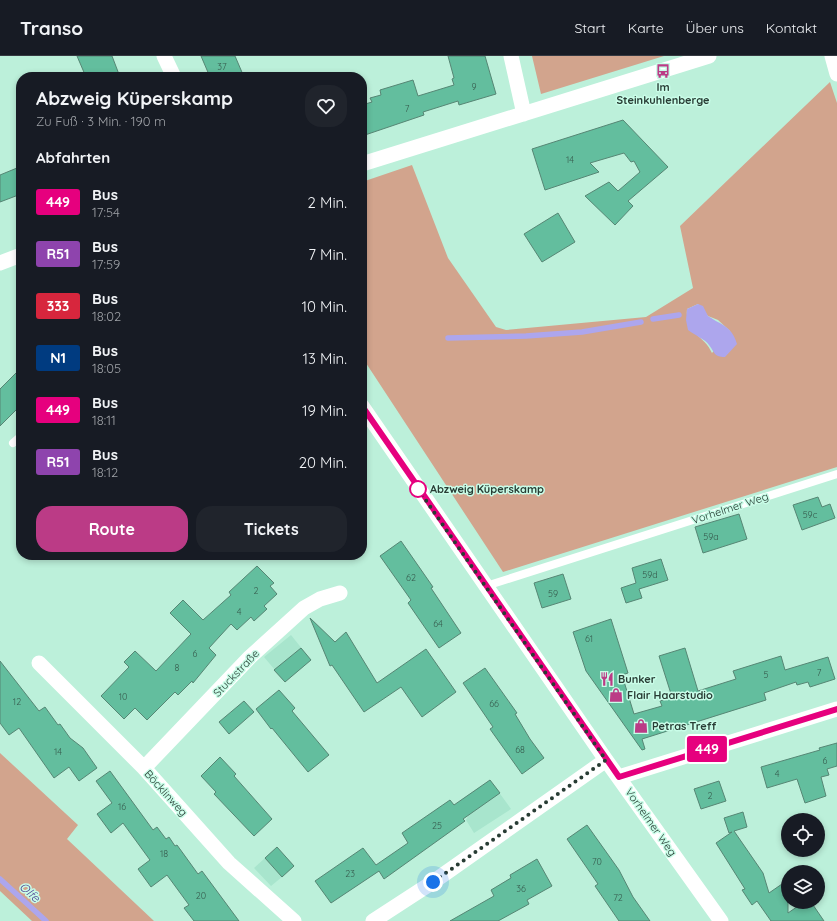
<!DOCTYPE html>
<html lang="de">
<head>
<meta charset="utf-8">
<style>
	body { margin:0; font-family:Quicksand,sans-serif; background:#20242c; color:#f1f3f6; height:100vh; display:flex; flex-direction:column; font-size:15px; white-space:nowrap }
	* { box-sizing:border-box; margin:0 }
	p { font-size:13px; color:#9ea1a6 }
	.icon { flex:none; width:22px; height:22px; fill:none; stroke:currentColor; stroke-width:2; stroke-linecap:round; stroke-linejoin:round }
	.map { position:relative; flex:1; overflow:hidden }
	.details { position:absolute; left:16px; top:16px; width:351px; height:488px; display:flex; flex-direction:column; background:#171b24; border-radius:16px; box-shadow:0 2px 6px #0003 }
	.details>* { flex:none }
	.badge { padding:0 8px; border-radius:3px; font-size:14px; line-height:26px }
	.controls { position:absolute; left:781px; top:757px; display:grid; gap:8px }
	.controls a { display:grid; place-items:center; width:44px; height:44px; border-radius:50%; background:#171b24; box-shadow:0 2px 6px #0003; font-size:20px }
	.you { position:absolute; width:20px; height:20px; margin:-10px; border:3px solid #fff; border-radius:50%; background:#1a73e8; box-shadow:0 0 0 6px #1a73e833 }
	.map>.badge { position:absolute; translate:-50% -50%; box-shadow:0 0 0 2px #fff }
	h2 { padding:0 20px; font-size:15px; line-height:36px }
	.round { display:grid; place-items:center; flex:none; width:42px; height:42px; border-radius:16px; background:#20242c }
	.overview { display:flex; align-items:center; justify-content:space-between; height:68px; padding:0 20px }
	h1 { font-size:19px; font-weight:700; line-height:30px }
	.button { display:flex; gap:8px; margin-top:auto; padding:8px 20px }
	.button a { flex:1; height:46px; border-radius:16px; background:#bb3b86; color:#fff; font-size:16px; font-weight:700; line-height:46px; text-align:center }
	.button a+a { background:#20242c; color:#f1f3f6 }
	ul { padding:0; list-style:none }
	li { display:flex; align-items:center; gap:12px; height:52px; padding:0 20px }
	li div { flex:1 }
	li b { display:block; font-size:15px }
	li em { font-style:normal }
	li .badge { min-width:44px; font-weight:700; text-align:center }
	header { display:flex; align-items:center; gap:24px; box-sizing:border-box; height:56px; padding:0 20px; background:#171b24; border-bottom:1px solid #363941 }
	header strong { font-size:19px }
	nav { display:flex; gap:22px; margin-inline-start:auto; font-size:14px }
	.map>svg:first-child { display:block }
	.built { fill:#a8e5cd }
	.green { fill:#d2a48d; fill-rule:evenodd }
	.water { fill:#ada6ed }
	.lines { fill:none; stroke-linecap:round; stroke-linejoin:round }
	.stream { stroke:#ada6ed; stroke-width:5.5 }
	.building { fill:#63be9e; stroke:#568674 }
	.service { stroke:#fff; stroke-width:8 }
	.minor { stroke:#fff; stroke-width:15 }
	.line-casing { stroke:#fff; stroke-width:9 }
	.line { stroke:#e6007e; stroke-width:6 }
	.walk { stroke:#283c34; stroke-width:4; stroke-dasharray:0 7.2 }
	.stop-dot { fill:#fff; stroke:#e6007e; stroke-width:2 }
	.labels { text-anchor:middle; dominant-baseline:central; stroke-width:3; stroke-linejoin:round; paint-order:stroke }
	.number-label { font-size:9px; fill:#375c4e }
	.poi-label { font-size:11px; font-weight:bold; fill:#283c34; stroke:#c9fde8; text-anchor:start }
	.stop-label { font-size:11px; font-weight:bold; fill:#283c34; stroke:#c9fde8; text-anchor:start }
	.street-label { font-size:11px; fill:#283c34; stroke:#c9fde8 }
	.water-label { font-size:12px; font-style:italic; fill:#4e3f91; stroke:#c9fde8 }
</style>
</head>
<body>
<header>
<strong>Transo</strong>
<nav><a>Start</a><a>Karte</a><a>Über uns</a><a>Kontakt</a></nav>
</header>
<div class="map">
<svg width="837" height="865" viewBox="0 0 837 865">
	<rect width="100%" height="100%" fill="#bcf0da"/>
	<path class="built" d="M291 579 311 604 285 626 264 601Z
		M490 724 511 753 474 777 466 764 469 758 459 745Z
		M265 802 282 821 271 830 254 812Z"/>
	<path class="green" d="M532 0H664L541 38Z
		M830 26 837 47V411L503 516 362 301V126L412 109 448 202 496 271 506 274 646 261 693 232 680 170ZM698 248 708 260 718 264 730 275 712 297C704 278 685 279 687 253Z
		M0 697 78 769 67 783 154 865H32L0 835Z"/>
	<path class="water" d="M698 248 703 250 708 260C721 269 732 270 737 288L725 301C714 301 715 297 709 289 705 283 694 279 688 274L686 264 687 253Z"/>
	<g class="lines">
		<path class="stream" d="M653 263 679 259
			M448 282 526 280 582 276 641 266
			M0 823 46 865"/>
	</g>
	<path class="building" d="M77 0H112L120 21H86Z
		M201 0H235L244 21H210Z
		M448 0H485L496 38 459 49 458 45 423 56 424 59 362 80V49L372 46 370 42 381 39 380 34 413 24 418 40 454 29 452 23 454 22Z
		M623 64 668 111 628 145 633 150 615 169 585 140 609 126 618 135 640 116 634 105 631 106 624 97 590 107 599 116 545 134 532 93Z
		M17 112 21 122V138L0 146V119Z
		M558 157 575 186 542 206 524 178Z
		M21 312V349L0 370V333Z
		M818 441 822 451 830 448 835 462 802 474 793 449Z
		M739 458 747 483 703 497 695 471Z
		M401 485 433 531 431 532 461 577 439 592 408 547 411 544 380 500Z
		M661 503 668 524 639 533 642 542 626 547 621 532 636 527 632 512Z
		M257 510 274 527 270 530 277 538 264 550 267 553 254 565 251 561 237 574 231 568 209 592 216 599 193 627 192 625 178 639 175 636 147 664 135 652 124 663 101 640 129 611 124 606 135 595 156 615 191 578 170 557 183 544 203 564 231 539 229 536Z
		M563 518 571 543 542 552 534 527Z
		M310 562 335 586 346 576 377 627 426 593 456 636 422 661 401 631 364 656 332 609 330 610Z
		M611 563 628 617 622 619 634 658 662 650 660 645 672 641 659 600 685 592 698 635 736 623 733 615 781 600 785 614 828 601 835 623 810 631 808 626 797 629 796 626 764 637 766 644 642 683 645 693 642 694 586 615 573 576Z
		M301 592 311 604 285 626 274 614Z
		M0 605 39 655 45 651 58 669 60 668 70 682 83 692 97 712 79 725 69 711 54 722 19 672 9 679 0 667Z
		M485 612 517 657 515 658 530 683 544 702 522 718 490 673 493 671 463 627Z
		M279 634 295 652 292 655 329 699 308 716 272 672 271 673 256 653Z
		M244 645 254 656 229 678 219 666Z
		M837 687V710L827 713 829 719 821 721 826 740 805 747 797 723 767 732 761 711 820 694 819 692Z
		M220 701 236 718 234 720 272 763 254 780 214 738 216 736 201 720Z
		M110 715 153 774 157 771 166 783 169 781 175 790 177 789 198 818 202 815 239 865H194L184 852 189 849 167 819 151 831 138 813 150 804 123 767 111 777 97 758 112 747 96 725Z
		M490 724 500 737 463 763 465 765 384 823 379 815 331 847 315 825 363 792 376 809 408 787 402 777 450 744 454 749Z
		M719 725 726 745 701 753 694 733Z
		M743 756 747 771 734 775 763 817 769 837 782 828 788 837V857L804 846H811L824 865H771L757 845 752 849 742 834 745 833 716 787 732 776 729 777 724 762Z
		M587 769 619 814 633 841 650 865H619L595 830 598 828 567 783Z
		M277 791 294 810 282 821 265 802Z
		M537 803 552 830 527 844 529 848 498 865H450L494 840 491 834 511 822 510 819Z"/>
	<g class="lines">
		<path class="service" d="M13 387 21 380
			M486 530 837 418"/>
		<path class="minor" d="M164 0 174 21
			M511 0 524 58
			M832 0 837 18
			M362 108 709 0
			M0 207 21 199
			M362 350 606 704 721 865
			M39 607 144 712 229 807 294 865
			M144 712 250 601 304 552 320 543 340 537
			M619 721 837 653
			M373 865 433 826 606 704"/>
	</g>
	<g class="lines">
		<defs>
			<path id="line" d="M362 350 619 721 837 653"/>
		</defs>
		<use href="#line" class="line-casing"/>
		<use href="#line" class="line"/>
		<path class="walk" d="M418 433 606 704 433 826"/>
	</g>
	<defs>
		<symbol id="bus-bare" viewBox="-9 -9 18 18"><path d="M-5-6H5V4H4V6H2V4H-2V6H-4V4H-5ZM-3.5-4V0h7V-4ZM-3.5 1.2v1.5H-2V1.2ZM2 1.2v1.5H3.5V1.2Z" fill="#bb3b86" stroke="#c9fde8" stroke-width="2.5" paint-order="stroke"/></symbol>
		<symbol id="restaurant-bare" viewBox="-9 -9 18 18"><path d="M-5-6h1v4h1v-4h1v4h1v-4h1v5L-1.5 .5V6h-2V.5L-5-1ZM5-6V6H3V1.5H1.5Q1.5-4 5-6Z" fill="#bb3b86" stroke="#c9fde8" stroke-width="2.5" paint-order="stroke"/></symbol>
		<symbol id="shop-bare" viewBox="-9 -9 18 18"><path d="M-5-2.5h2.3a2.7 3.5 0 0 1 5.4 0H5L5.5 6h-11ZM-1.5-2.5h3a1.5 2.3 0 0 0-3 0Z" fill="#bb3b86" stroke="#c9fde8" stroke-width="2.5" paint-order="stroke"/></symbol>
	</defs>
	<g fill-rule="evenodd">
		<use href="#bus-bare" x="653" y="5" width="20" height="20"/>
		<use href="#restaurant-bare" x="597" y="613" width="20" height="20"/>
		<use href="#shop-bare" x="606" y="629" width="20" height="20"/>
		<use href="#shop-bare" x="631" y="660" width="20" height="20"/>
	</g>
	<circle class="stop-dot" cx="418" cy="433" r="8"/>
	<g class="labels">
		<g class="number-label">
			<text x="222" y="10">37</text>
			<text x="474" y="30">9</text>
			<text x="407" y="52">7</text>
			<text x="570" y="103">14</text>
			<text x="810" y="458">59c</text>
			<text x="711" y="480">59a</text>
			<text x="650" y="518">59d</text>
			<text x="411" y="521">62</text>
			<text x="256" y="534">2</text>
			<text x="553" y="537">59</text>
			<text x="239" y="555">4</text>
			<text x="438" y="567">64</text>
			<text x="589" y="582">61</text>
			<text x="195" y="597">6</text>
			<text x="177" y="611">8</text>
			<text x="819" y="616">7</text>
			<text x="766" y="618">5</text>
			<text x="123" y="640">10</text>
			<text x="17" y="645">12</text>
			<text x="494" y="647">66</text>
			<text x="520" y="693">68</text>
			<text x="58" y="695">14</text>
			<text x="825" y="704">6</text>
			<text x="777" y="717">4</text>
			<text x="710" y="739">2</text>
			<text x="122" y="750">16</text>
			<text x="437" y="769">25</text>
			<text x="164" y="797">18</text>
			<text x="597" y="805">70</text>
			<text x="350" y="817">23</text>
			<text x="521" y="832">36</text>
			<text x="201" y="839">20</text>
			<text x="618" y="841">72</text>
		</g>
		<g class="poi-label">
			<text x="663" y="31" text-anchor="middle">Im<tspan x="663" dy="13">Steinkuhlenberge</tspan></text>
			<text x="618" y="623">Bunker</text>
			<text x="627" y="639">Flair Haarstudio</text>
			<text x="652" y="670">Petras Treff</text>
		</g>
		<g class="stop-label">
			<text x="430" y="433">Abzweig Küperskamp</text>
		</g>
		<g class="street-label">
			<text transform="translate(730 452) rotate(-18)">Vorhelmer Weg</text>
			<text transform="translate(236 617) rotate(-46)">Stuckstraße</text>
			<text transform="translate(166 737) rotate(48)">Böcklinweg</text>
			<text transform="translate(651 766) rotate(55)">Vorhelmer Weg</text>
		</g>
		<g class="water-label">
			<text transform="translate(30 836) rotate(42)">Olfe</text>
		</g>
	</g>
</svg>
<div class="controls">
<a><svg class="icon" aria-label="locate" viewBox="0 0 24 24"><circle cx="12" cy="12" r="6"/><path d="M12 2v4M12 18v4M2 12h4M18 12h4"/></svg></a>
<a><svg class="icon" aria-label="layers" viewBox="0 0 24 24"><path d="M12 4l9 5-9 5-9-5zM3 14l9 5 9-5"/></svg></a>
</div>
<div class="you" style="left:433px;top:826px"></div>
<b class="badge" style="left:707px;top:693px;background:#e6007e;color:#fff">449</b>
<section class="details">
<div class="overview"><div><h1>Abzweig Küperskamp</h1><p>Zu Fuß · 3 Min. · 190 m</p></div><a class="round"><svg class="icon" aria-label="heart" viewBox="0 0 24 24"><path d="M12 20l-8-8c-3-5 5-10 8-4 3-6 11-1 8 4z"/></svg></a></div>
<h2>Abfahrten</h2>
<ul>
<li><span class="badge" style="background:#e6007e;color:#fff">449</span><div><b>Bus</b><p>17:54</p></div><em>2 Min.</em></li>
<li><span class="badge" style="background:#8e44ad;color:#fff">R51</span><div><b>Bus</b><p>17:59</p></div><em>7 Min.</em></li>
<li><span class="badge" style="background:#d7263d;color:#fff">333</span><div><b>Bus</b><p>18:02</p></div><em>10 Min.</em></li>
<li><span class="badge" style="background:#003b80;color:#fff">N1</span><div><b>Bus</b><p>18:05</p></div><em>13 Min.</em></li>
<li><span class="badge" style="background:#e6007e;color:#fff">449</span><div><b>Bus</b><p>18:11</p></div><em>19 Min.</em></li>
<li><span class="badge" style="background:#8e44ad;color:#fff">R51</span><div><b>Bus</b><p>18:12</p></div><em>20 Min.</em></li>
</ul>
<div class="button"><a>Route</a><a>Tickets</a></div>
</section>
</div>
</body>
</html>
